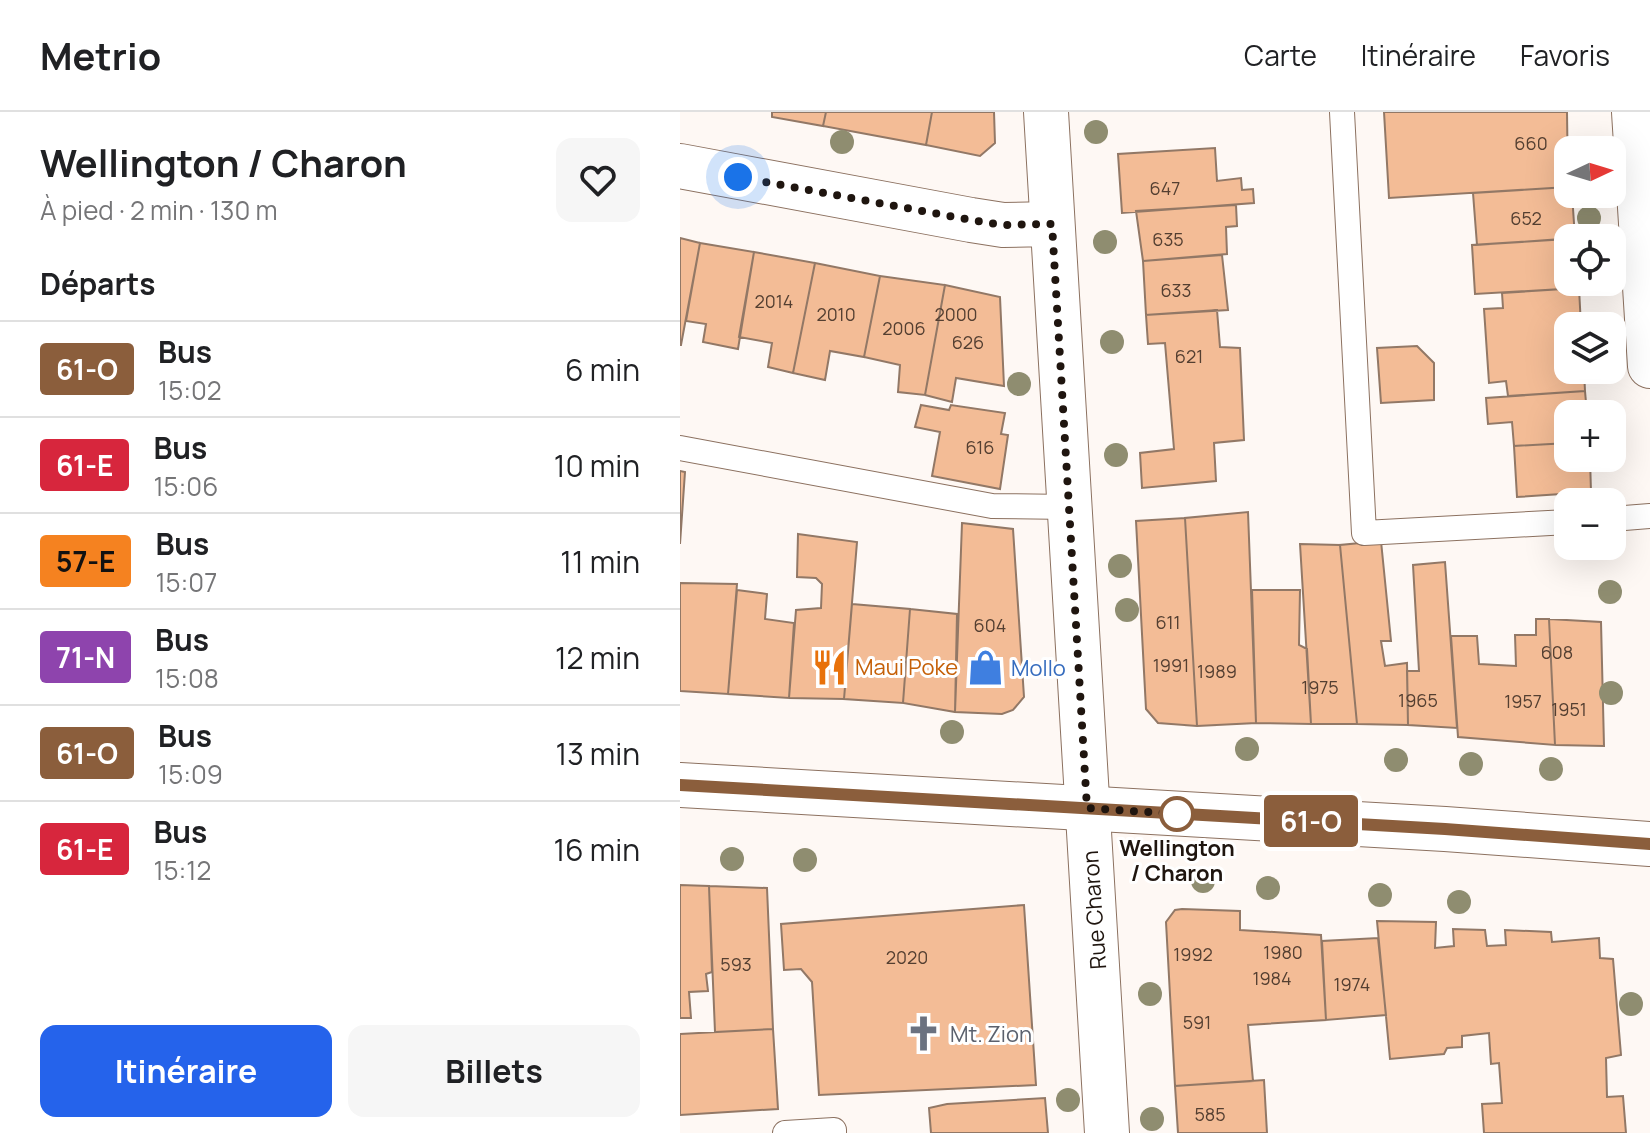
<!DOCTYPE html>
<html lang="fr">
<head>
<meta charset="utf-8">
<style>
	body { margin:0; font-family:Manrope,sans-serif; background:#f6f6f6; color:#202124; height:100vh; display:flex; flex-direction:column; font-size:30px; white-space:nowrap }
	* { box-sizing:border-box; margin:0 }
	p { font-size:26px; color:#757577 }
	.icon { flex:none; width:44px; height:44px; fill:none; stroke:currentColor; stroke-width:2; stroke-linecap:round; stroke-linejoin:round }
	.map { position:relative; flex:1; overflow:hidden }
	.side { display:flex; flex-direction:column; background:#fff; width:680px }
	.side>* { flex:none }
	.badge { padding:0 16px; border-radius:6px; font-size:28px; line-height:52px }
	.needle { width:52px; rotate:86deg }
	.controls { position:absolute; left:874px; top:24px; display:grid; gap:16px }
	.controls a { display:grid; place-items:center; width:72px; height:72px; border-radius:16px; background:#fff; box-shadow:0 8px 32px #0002; font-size:40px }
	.you { position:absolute; width:40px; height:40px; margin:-20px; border:6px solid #fff; border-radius:50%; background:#1a73e8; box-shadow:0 0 0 12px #1a73e833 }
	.map>.badge { position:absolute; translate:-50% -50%; box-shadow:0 0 0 4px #fff }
	h2 { padding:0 40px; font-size:30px; line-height:72px }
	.round { display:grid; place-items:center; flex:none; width:84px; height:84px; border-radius:16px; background:#f6f6f6 }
	.overview { display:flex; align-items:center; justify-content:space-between; height:136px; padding:0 40px }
	h1 { font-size:38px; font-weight:700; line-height:60px }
	.action { display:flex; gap:16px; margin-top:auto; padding:16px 40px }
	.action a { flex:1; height:92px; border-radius:16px; background:#2563eb; color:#fff; font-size:32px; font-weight:700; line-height:92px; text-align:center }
	.action a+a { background:#f6f6f6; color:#202124 }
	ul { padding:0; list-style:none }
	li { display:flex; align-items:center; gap:24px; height:96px; padding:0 40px; border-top:2px solid #e0e0e0 }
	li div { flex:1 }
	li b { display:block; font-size:30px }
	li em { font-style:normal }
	li .badge { min-width:88px; font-weight:700; text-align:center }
	header { display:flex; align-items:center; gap:48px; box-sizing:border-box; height:112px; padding:0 40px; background:#fff; border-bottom:2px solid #e0e0e0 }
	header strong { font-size:38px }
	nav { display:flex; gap:44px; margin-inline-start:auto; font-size:28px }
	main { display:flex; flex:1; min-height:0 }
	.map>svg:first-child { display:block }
	.building { fill:#f3bc96; stroke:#927866; stroke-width:2 }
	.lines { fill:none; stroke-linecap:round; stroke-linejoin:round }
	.service-casing { stroke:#8c7160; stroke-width:26 }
	.minor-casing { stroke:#8c7160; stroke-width:46 }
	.secondary-casing { stroke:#8c7160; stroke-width:46 }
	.service { stroke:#fff; stroke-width:24 }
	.minor { stroke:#fff; stroke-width:44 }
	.secondary { stroke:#fff; stroke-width:44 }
	.tree { fill:#8f8d70 }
	.line-casing { stroke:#fff; stroke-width:18 }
	.line { stroke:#8b5e3c; stroke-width:12 }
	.walk { stroke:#1f150f; stroke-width:8; stroke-dasharray:0 14.4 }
	.stop-dot { fill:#fff; stroke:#8b5e3c; stroke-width:4 }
	.labels { text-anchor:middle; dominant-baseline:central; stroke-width:6; stroke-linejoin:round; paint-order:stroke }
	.number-label { font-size:18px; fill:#543f31 }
	.food-label { font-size:22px; fill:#c56008; stroke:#fff; text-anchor:start }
	.shop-label { font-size:22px; fill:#366cbe; stroke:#fff; text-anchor:start }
	.stop-label { font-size:22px; font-weight:bold; fill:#1f150f; stroke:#fff }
	.street-label { font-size:22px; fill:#1f150f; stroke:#fff }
	.worship-label { font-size:22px; fill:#5b616d; stroke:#fff; text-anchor:start }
</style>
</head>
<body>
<header>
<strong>Metrio</strong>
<nav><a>Carte</a><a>Itinéraire</a><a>Favoris</a></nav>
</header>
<main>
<section class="side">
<div class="overview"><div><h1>Wellington / Charon</h1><p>À pied · 2 min · 130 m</p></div><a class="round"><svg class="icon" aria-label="heart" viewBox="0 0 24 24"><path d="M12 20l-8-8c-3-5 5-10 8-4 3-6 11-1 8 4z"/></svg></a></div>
<h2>Départs</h2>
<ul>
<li><span class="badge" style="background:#8b5e3c;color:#fff">61-O</span><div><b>Bus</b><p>15:02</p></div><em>6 min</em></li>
<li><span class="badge" style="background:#d7263d;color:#fff">61-E</span><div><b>Bus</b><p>15:06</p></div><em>10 min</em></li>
<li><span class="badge" style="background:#f58220;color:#111">57-E</span><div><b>Bus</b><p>15:07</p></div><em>11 min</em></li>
<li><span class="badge" style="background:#8e44ad;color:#fff">71-N</span><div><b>Bus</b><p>15:08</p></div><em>12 min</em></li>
<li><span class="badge" style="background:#8b5e3c;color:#fff">61-O</span><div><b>Bus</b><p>15:09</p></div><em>13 min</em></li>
<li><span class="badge" style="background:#d7263d;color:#fff">61-E</span><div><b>Bus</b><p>15:12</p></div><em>16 min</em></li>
</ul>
<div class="action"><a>Itinéraire</a><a>Billets</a></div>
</section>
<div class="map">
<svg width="970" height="1021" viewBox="0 0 970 1021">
	<rect width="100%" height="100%" fill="#fef8f4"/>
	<path class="building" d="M92 0H146L143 14 92 5Z
		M146 0H252L246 33 143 14Z
		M252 0H314L315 31 300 44 246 33Z
		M704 0H887L888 75 709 86Z
		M535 36 537 69 561 66 562 78 573 77 574 91 442 101 438 42Z
		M888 75V82H892L895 126 797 133 793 81Z
		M556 93 557 114 546 115 547 142 463 149 456 99Z
		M0 126 20 131 1 233H0Z
		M888 127V170H898L899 176 795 182 792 133Z
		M20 131 74 140 58 237 23 230 26 212 6 209Z
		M74 140 135 151 113 261 88 255 92 231 59 225Z
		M542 143 548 198 466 203 463 149Z
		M135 151 200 164 184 245 150 239 145 268 113 261Z
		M200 164 265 173 245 283 218 280 220 253 184 245Z
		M265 173 320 185 324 274 276 266 272 290 245 283Z
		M899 176 901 214H888V258H904L905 279 828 284 826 269 809 271 804 197 823 196 822 181Z
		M537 198 540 235 560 236 564 328 534 331 536 369 462 376 460 341 494 337 485 231 468 232 466 203Z
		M737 234 754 251V288L701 291 697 236Z
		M905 279 907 302H888V331L834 334 832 310 808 312 806 286Z
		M241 293 269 298 271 293 325 301 321 322 328 323 320 377 252 364 260 320 235 315Z
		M888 331V346H910L911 380 837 385 834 334Z
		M0 359 5 360 0 432Z
		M568 400 576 611 517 614 505 406Z
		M505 406 517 614 478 611 466 597 456 409Z
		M282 411 333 417 344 585 333 598 322 602 275 600Z
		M118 422 177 430 164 587 109 586 116 498 141 496 142 472 136 466 117 465Z
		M701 429 711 529H701L705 554 727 551 728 613 677 612 660 433Z
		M620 432 660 433 677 612H631Z
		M765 450 777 616 728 613 727 559H739L733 453Z
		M0 471 57 472 48 582 0 579Z
		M57 478 87 482 85 507 114 511 109 586 48 582Z
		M572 478H620L619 533 627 537 631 612 576 611Z
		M172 492 230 497 223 591 164 587Z
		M230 497 277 502 275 600 223 591Z
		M856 507H869L875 633 778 625 771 524H797L799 552 836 554 835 523H856Z
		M869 507 921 510 924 634 875 633Z
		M0 773 29 774 32 860 26 862 28 879 9 880 11 906H0Z
		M29 774 87 776 93 917 35 920Z
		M344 793 356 973 139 983 132 870 121 857 104 858 101 812Z
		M502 797 560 799V818L641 823 646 908 568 913 573 969 495 974 486 810 495 798Z
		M697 809 756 810 755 836 774 834 773 817 805 818 807 834 826 833 825 818 871 820 872 830 919 826 920 846 933 847 941 943 926 946 927 985 943 984 946 1021H804L802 992 822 991 819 951 811 952 809 921 782 924V935L767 936 764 942 710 947Z
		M698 826 706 903 646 908 642 829Z
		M93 917 98 997 0 1003V922Z
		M584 968 587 1021H498L495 974Z
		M365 986 368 1021H251L249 996 267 992Z"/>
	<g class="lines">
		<defs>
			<path id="service" d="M662 0 684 421 888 410
				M0 336 312 394 389 395
				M932 407 970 404
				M105 1021 154 1018V1021"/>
			<path id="minor" d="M366 0 427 1021
				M954 0 970 254
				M0 54 291 108 323 113 372 112"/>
			<path id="secondary" d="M0 673 765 717 970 732"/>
		</defs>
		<use href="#service" class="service-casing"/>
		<use href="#minor" class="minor-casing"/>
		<use href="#secondary" class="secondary-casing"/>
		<use href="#service" class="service"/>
		<use href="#minor" class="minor"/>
		<use href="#secondary" class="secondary"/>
	</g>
	<g class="tree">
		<circle cx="416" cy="20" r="12"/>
		<circle cx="162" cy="30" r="12"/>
		<circle cx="909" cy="106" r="12"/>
		<circle cx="425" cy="130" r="12"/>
		<circle cx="432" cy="230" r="12"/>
		<circle cx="339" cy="272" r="12"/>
		<circle cx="436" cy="343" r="12"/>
		<circle cx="440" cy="454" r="12"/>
		<circle cx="930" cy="480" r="12"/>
		<circle cx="447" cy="498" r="12"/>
		<circle cx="931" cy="581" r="12"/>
		<circle cx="272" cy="620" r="12"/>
		<circle cx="567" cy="637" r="12"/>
		<circle cx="716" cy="648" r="12"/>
		<circle cx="791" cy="652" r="12"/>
		<circle cx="871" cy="657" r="12"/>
		<circle cx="52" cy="747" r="12"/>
		<circle cx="125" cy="748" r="12"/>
		<circle cx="523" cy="769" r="12"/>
		<circle cx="588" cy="776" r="12"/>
		<circle cx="700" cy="783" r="12"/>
		<circle cx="779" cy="790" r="12"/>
		<circle cx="470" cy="882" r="12"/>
		<circle cx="951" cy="892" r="12"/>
		<circle cx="388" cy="988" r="12"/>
		<circle cx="472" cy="1007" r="12"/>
	</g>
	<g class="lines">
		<defs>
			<path id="line" d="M0 673 765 717 970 732"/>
		</defs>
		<use href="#line" class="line-casing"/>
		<use href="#line" class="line"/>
		<path class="walk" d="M58 65 291 108 323 113 372 112 407 696 497 702"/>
	</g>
	<defs>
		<symbol id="restaurant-bare" viewBox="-9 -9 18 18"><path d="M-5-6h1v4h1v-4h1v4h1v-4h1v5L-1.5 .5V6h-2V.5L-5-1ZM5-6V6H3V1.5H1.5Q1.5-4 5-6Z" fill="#e8710a" stroke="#fff" stroke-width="2.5" paint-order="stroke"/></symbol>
		<symbol id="shop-bare" viewBox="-9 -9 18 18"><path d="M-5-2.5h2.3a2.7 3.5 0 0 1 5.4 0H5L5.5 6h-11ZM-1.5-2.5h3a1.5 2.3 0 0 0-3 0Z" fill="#3f7fe0" stroke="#fff" stroke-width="2.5" paint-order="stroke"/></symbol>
		<symbol id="church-bare" viewBox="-9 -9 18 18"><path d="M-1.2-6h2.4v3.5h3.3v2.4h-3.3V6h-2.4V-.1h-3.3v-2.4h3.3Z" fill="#6b7280" stroke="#fff" stroke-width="2.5" paint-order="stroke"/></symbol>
	</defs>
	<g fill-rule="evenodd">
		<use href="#restaurant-bare" x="124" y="530" width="51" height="51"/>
		<use href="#shop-bare" x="280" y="530" width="51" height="51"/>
		<use href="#church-bare" x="218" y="896" width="51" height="51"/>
	</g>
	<circle class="stop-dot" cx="497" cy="702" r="16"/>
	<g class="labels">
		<g class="number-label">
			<text x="851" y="31">660</text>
			<text x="485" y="76">647</text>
			<text x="846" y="106">652</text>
			<text x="488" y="127">635</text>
			<text x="496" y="178">633</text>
			<text x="94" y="189">2014</text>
			<text x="156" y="202">2010</text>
			<text x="276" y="202">2000</text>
			<text x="224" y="216">2006</text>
			<text x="288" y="230">626</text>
			<text x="509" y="244">621</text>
			<text x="300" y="335">616</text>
			<text x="488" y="510">611</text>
			<text x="310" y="513">604</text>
			<text x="877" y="540">608</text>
			<text x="491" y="553">1991</text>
			<text x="537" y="559">1989</text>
			<text x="640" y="575">1975</text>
			<text x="738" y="588">1965</text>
			<text x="843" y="589">1957</text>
			<text x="889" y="597">1951</text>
			<text x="603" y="840">1980</text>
			<text x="513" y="842">1992</text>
			<text x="227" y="845">2020</text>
			<text x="56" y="852">593</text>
			<text x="592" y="866">1984</text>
			<text x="672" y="872">1974</text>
			<text x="517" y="910">591</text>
			<text x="530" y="1002">585</text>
		</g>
		<g class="food-label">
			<text x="175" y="555">Maui Poke</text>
		</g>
		<g class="shop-label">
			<text x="331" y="556">Mollo</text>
		</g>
		<g class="stop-label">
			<text x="497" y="736">Wellington<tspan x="497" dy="25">/ Charon</tspan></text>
		</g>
		<g class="street-label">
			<text transform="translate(414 798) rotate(-94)">Rue Charon</text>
		</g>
		<g class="worship-label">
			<text x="270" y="922">Mt. Zion</text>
		</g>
	</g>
</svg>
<div class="controls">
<a><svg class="needle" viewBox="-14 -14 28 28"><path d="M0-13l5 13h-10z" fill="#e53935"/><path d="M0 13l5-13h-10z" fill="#757577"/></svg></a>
<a><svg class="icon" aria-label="locate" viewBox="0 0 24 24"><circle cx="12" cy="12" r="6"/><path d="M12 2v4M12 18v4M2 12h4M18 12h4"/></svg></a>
<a><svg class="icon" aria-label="layers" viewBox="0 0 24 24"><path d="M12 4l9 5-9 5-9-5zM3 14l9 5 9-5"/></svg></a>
<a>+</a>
<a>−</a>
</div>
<div class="you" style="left:58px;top:65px"></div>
<b class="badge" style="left:631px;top:709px;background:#8b5e3c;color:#fff">61-O</b>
</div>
</main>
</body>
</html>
